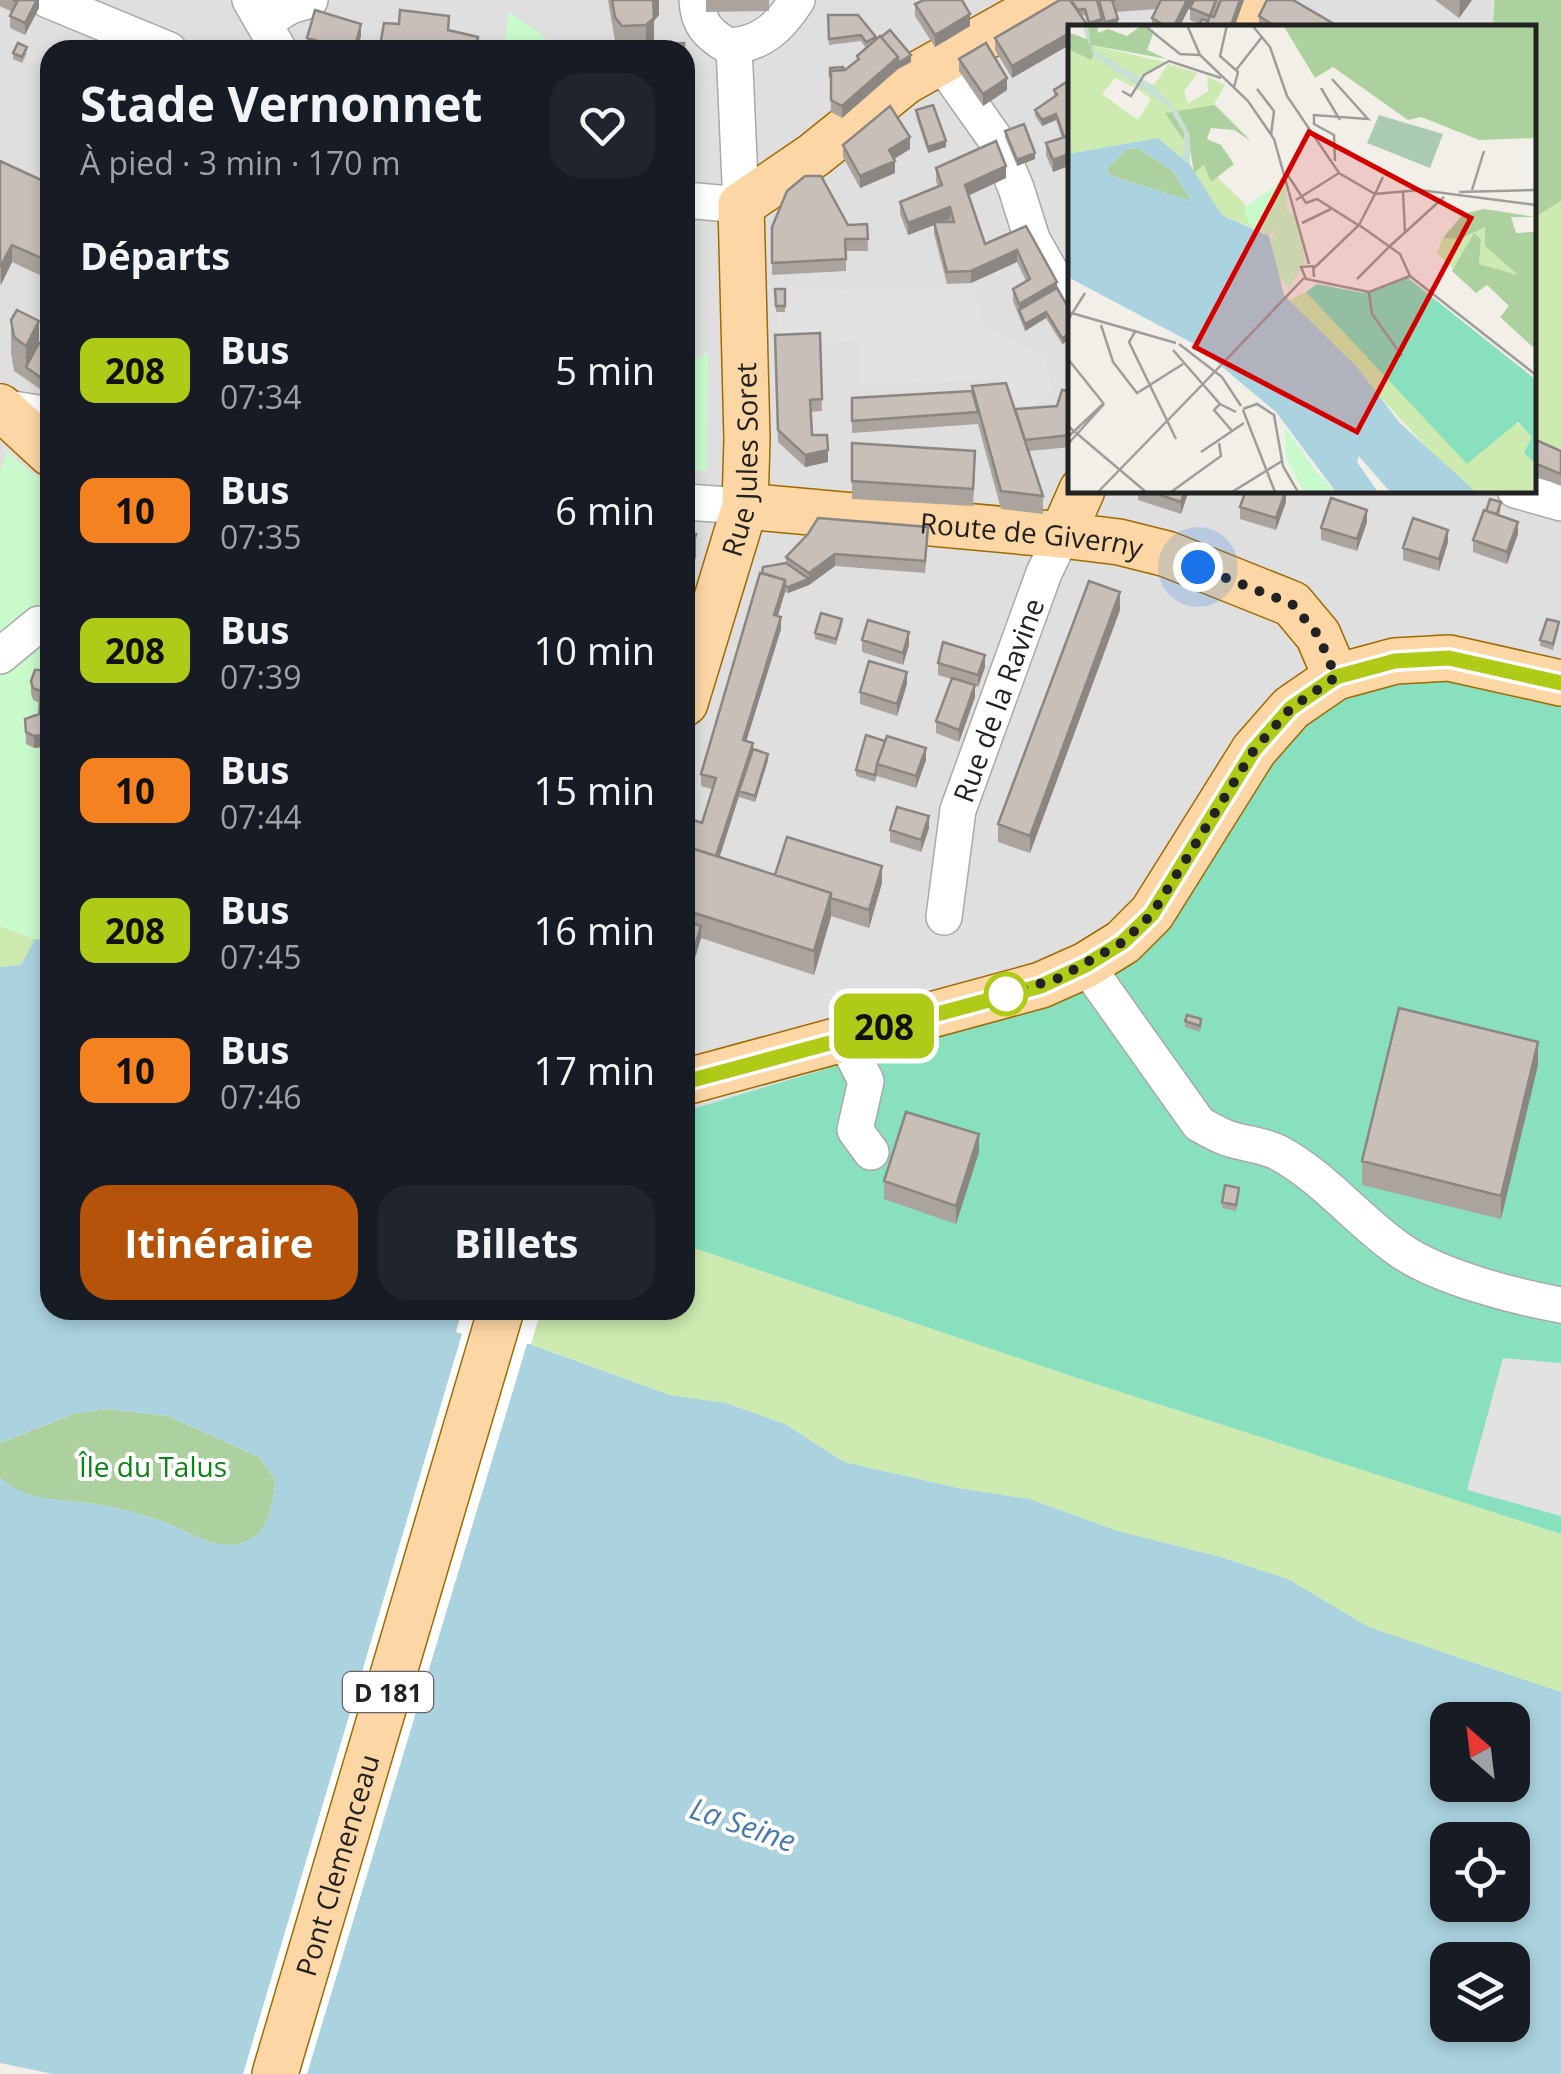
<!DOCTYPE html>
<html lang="fr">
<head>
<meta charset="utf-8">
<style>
	body { margin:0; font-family:"Open Sans",sans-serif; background:#20242c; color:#f1f3f6; height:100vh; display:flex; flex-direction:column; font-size:38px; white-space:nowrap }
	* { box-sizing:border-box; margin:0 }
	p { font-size:32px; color:#9ea1a6 }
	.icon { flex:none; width:55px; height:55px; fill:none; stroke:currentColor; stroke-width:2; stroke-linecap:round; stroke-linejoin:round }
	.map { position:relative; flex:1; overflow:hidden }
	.drawer { position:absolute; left:40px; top:40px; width:655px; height:1280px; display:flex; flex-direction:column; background:#171b24; border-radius:30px; box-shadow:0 5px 15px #0003 }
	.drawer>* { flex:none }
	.badge { padding:0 20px; border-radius:15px; font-size:35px; line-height:65px }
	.needle { width:65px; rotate:332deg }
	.tools { position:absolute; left:1430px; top:1702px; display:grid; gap:20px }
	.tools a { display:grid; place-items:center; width:100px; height:100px; border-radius:20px; background:#171b24; box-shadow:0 5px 15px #0003; font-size:50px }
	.you { position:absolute; width:50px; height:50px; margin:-25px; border:8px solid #fff; border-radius:50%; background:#1a73e8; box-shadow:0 0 0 15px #1a73e833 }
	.map>.badge { position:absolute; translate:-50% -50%; box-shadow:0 0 0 5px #fff }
	h2 { padding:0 40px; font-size:38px; line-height:90px }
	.round { display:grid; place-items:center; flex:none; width:105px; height:105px; border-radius:30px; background:#20242c }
	.overview { display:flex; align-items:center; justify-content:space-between; height:170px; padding:0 40px }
	h1 { font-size:48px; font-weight:700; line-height:75px }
	.button { display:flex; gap:20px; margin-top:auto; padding:20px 40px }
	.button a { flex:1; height:115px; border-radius:30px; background:#b45309; color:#fff; font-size:40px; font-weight:700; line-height:115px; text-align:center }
	.button a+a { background:#20242c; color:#f1f3f6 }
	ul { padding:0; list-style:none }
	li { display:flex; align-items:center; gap:30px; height:140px; padding:0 40px }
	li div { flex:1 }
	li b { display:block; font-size:38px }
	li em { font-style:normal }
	li .badge { min-width:110px; font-weight:700; text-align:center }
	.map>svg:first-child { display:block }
	.residential { fill:#e0dfdf }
	.grass { fill:#cdebb0 }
	.forest { fill:#add19e }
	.park { fill:#c8facc }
	.pitch { fill:#88e0be }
	.parking { fill:#e2e2e2 }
	.water { fill:#aad3df; fill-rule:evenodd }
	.pier { fill:#fff }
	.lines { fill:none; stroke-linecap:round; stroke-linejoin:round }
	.minor-casing { stroke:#a9a9a9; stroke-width:38 }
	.major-casing { stroke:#a06b00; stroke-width:48 }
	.minor { stroke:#fff; stroke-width:35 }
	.major { stroke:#fcd6a4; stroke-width:45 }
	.wall { fill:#aba49e }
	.shaded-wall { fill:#8b8681 }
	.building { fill:#c7bfb8; stroke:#8b8681; stroke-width:2.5 }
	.line-casing { stroke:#fff; stroke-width:22 }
	.line { stroke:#afca17; stroke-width:15 }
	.walk { stroke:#222; stroke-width:10; stroke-dasharray:0 18 }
	.stop-dot { fill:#fff; stroke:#afca17; stroke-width:5 }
	.labels { text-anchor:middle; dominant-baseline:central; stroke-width:8; stroke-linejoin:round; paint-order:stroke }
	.shield { fill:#fff; stroke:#646464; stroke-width:2.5 }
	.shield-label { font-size:25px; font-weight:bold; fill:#222 }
	.street-label { font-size:28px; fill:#222; stroke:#fff }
	.park-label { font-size:28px; fill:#0c8416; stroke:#fff }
	.water-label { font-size:30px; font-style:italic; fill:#4a7aab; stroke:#fff }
	.inset-road { fill:none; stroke:#9f9d99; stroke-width:2.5 }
	.view { fill:#d40000; fill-opacity:0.15; stroke:#d40000; stroke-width:5 }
	.inset-edge { fill:none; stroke:#222; stroke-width:5 }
</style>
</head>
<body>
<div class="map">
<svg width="1561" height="2074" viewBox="0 0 1561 2074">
	<rect width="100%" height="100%" fill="#f2efe9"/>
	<path class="residential" d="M0 0H1493V27L1071 28V490H1534V438L1561 451V705L1050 1002 685 1111V50H50V488L8 453 0 472Z"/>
	<path class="grass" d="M1561 201V451L1534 438V218Z
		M0 926 35 939 21 966 0 967Z
		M685 1245 1077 1378 1561 1534V1692L1369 1627 1288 1579 1221 1557 1118 1531 1030 1499 958 1488 844 1462 785 1424 726 1403 670 1395 531 1344 541 1310H685Z"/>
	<path class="forest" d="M1494 0H1561V201L1534 218V28L1493 27Z
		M108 1409 168 1416 259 1457 275 1479C274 1503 269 1535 242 1543 216 1551 192 1533 169 1524 144 1514 113 1506 87 1503 51 1498 30 1503 0 1478V1443L76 1413Z"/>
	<path class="park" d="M509 12 544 36 551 50H509L505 42Z
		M708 352 707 471 685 469V365Z
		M7 452 50 488V941L35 939 0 926V472Z"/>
	<path class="pitch" d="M1403 681H1473L1561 705V1534L1077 1378 685 1245V1111L1050 1002 1270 759 1328 705Z"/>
	<path class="parking" d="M973 289 985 328 1046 355 1051 393 1029 410 996 380 861 384 859 341 779 343 775 290Z
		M1503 1358 1561 1363V1516L1467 1490Z"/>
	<path class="water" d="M35 939 50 941V1310H462L457 1332 527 1343 670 1395 726 1403 785 1424 844 1462 958 1488 1030 1499 1118 1531 1221 1557 1288 1579 1369 1627 1561 1692V2074H53L0 2063V1478C30 1502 51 1498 87 1503 113 1506 144 1514 169 1524 192 1533 216 1551 242 1543 269 1535 274 1503 275 1479L259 1457 168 1416 108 1409 76 1413 0 1443V967L21 965ZM1448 1720H1512V1785H1448ZM1448 1840H1512V1905H1448ZM1448 1960H1512V2025H1448Z"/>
	<path class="pier" d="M462 1310H541L531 1344H527L307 2074H243L462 1334 456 1332Z"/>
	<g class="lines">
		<defs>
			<g id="minor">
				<path d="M48 0 169 50"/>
				<path d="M250 0 279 50"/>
				<path d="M697 0C698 24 708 34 728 46 761 45 780 27 797 0"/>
				<path d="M264 22 290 6 310 0"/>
				<path d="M940 61 996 140 1016 188 1032 239 1071 308"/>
				<path d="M685 200 741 205 734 46"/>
				<path d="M0 402 1 407 50 415"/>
				<path d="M1515 490 1561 503"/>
				<path d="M685 502 745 506"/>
				<path d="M0 656 39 624"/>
				<path id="s1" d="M944 917 958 810 1044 573 1062 535"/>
				<path d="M1086 965 1199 1124C1208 1129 1218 1135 1227 1138 1244 1144 1264 1145 1279 1153 1325 1178 1358 1221 1400 1250 1438 1277 1516 1297 1561 1305"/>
				<path d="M844 1038 866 1081 855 1130 871 1152"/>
			</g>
			<g id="major">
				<path d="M1244 28 1255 0"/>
				<path d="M0 407 50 453"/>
				<path id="s2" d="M745 506 1062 535 1119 542 1167 554 1292 604 1318 635 1336 677"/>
				<path d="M1062 535 1082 490"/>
				<path id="s3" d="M685 703 745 506 747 439 741 205 814 155 906 81 1051 0"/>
				<path d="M685 1082 1041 985 1086 965 1123 942 1152 913 1254 750 1291 708 1336 677 1395 661 1449 658 1561 683"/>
				<path id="s4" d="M275 2074 501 1310"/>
			</g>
		</defs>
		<use href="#minor" class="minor-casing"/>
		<use href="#major" class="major-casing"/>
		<use href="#minor" class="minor"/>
		<use href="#major" class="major"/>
	</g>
	<path class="wall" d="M0 0H39V8L25 35 10 28V16L12 12 0 6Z
		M608 0H659V15L654 21V41L646 48 622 50 615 41Z
		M706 0H769V11L706 12Z
		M1060 0H1193L1179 28H1152V18L1157 9 1116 12 1118 28H1103L1102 25 1089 28 1085 15 1081 16 1086 28H1071V44L1012 78 995 50V38Z
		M1194 0H1244L1234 28 1200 24 1190 20V8Z
		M1435 0H1472L1459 18Z
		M915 4 970 26 935 47 915 16Z
		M828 15 876 40 911 62 898 69 842 118 831 112 830 68 844 70 857 60V56L866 48 861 41 829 45Z
		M1259 16 1341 28H1259Z
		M361 36 357 50H307V38Z
		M13 53H27L22 63 13 59Z
		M959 59 1007 90 983 106 959 71Z
		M685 62 693 162V174H685Z
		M1071 79V165L1053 172 1046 155V143L1062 138 1056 120 1042 126 1035 116V110L1054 97V90Z
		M916 110 946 147 928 153 916 116Z
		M1005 131 1035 159 1017 166 1005 137Z
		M843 145 910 149 894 159 895 173 860 188 843 157Z
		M0 161 50 184 48 279 12 262 0 285Z
		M936 168 1006 178 968 196 985 244 1026 226 1057 288 1071 312V339L1062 344 1046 318 1025 331 1013 301V289L1026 281 1017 262 971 283 947 284 934 234V225L908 235 900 214V202L938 187 936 181Z
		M867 224 868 251H846V271L772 275V227Z
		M685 242H692L693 302H685Z
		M775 289H785V312H776Z
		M11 320 50 350V396L14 371 11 353Z
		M820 333 822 411 811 412 812 435 828 462 805 467 778 442 775 335Z
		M972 386 1015 409 1057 406 1069 391 1071 387V447L1029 451 1043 496V514L1001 509 978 424 852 433V398L972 392Z
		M852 443 975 469 973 506 852 499Z
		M1534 446 1561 451V486L1534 475Z
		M1138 490H1189L1181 514 1138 500Z
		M1286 502 1276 530 1240 519V507Z
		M1501 508 1499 515 1518 534 1507 564 1473 552V540Z
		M1367 522 1357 551 1321 540V528Z
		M928 539 925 573 835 566 809 585 788 593 785 592 778 616 781 629 746 741 753 749 768 760 755 802 739 797V796L719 857 775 875 882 883 869 928 831 916 814 975 701 938 685 990V827L702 823 712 789 701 786V774L786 563V557Z
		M1448 542 1439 571 1403 560V548Z
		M1120 610 1030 853 998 842V824Z
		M842 625 836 645 815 639V633Z
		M1559 628 1553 650 1540 646V640Z
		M862 640 909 645 903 665 862 652Z
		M938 663 985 667 978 687 975 686V697L959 742 936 733V721L951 679 938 675Z
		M50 675V738H46L42 747 34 748 26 744 25 719 39 714 40 703 33 700 31 693V681Z
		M907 684 897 716 860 704V692Z
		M866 735 926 760 916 788 877 776 875 782 856 776V770Z
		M929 828 921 852 890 842V830Z
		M1185 1021 1201 1025 1200 1032 1185 1027Z
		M1538 1065 1501 1219 1362 1185V1161Z
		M979 1152 956 1224 884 1199V1181Z
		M1239 1194 1236 1211 1222 1208V1202Z"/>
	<path class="shaded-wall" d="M37 0H39V8L25 35V23Z
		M653 0H659V15L654 21V41L646 48V25Z
		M1187 0H1193L1179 28H1173Z
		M1240 0H1244L1234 28H1230Z
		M1460 0H1472L1459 18Z
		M970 14V26L935 47V35Z
		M1102 19V25L1089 28V23Z
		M1118 19V28H1105V22Z
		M361 24V36L357 50H354Z
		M1071 32V44L1012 78V66Z
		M911 55V62L898 69 842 118V106L898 57Z
		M1007 78V90L983 106V94Z
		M1056 114V120L1042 126V120Z
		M910 137V149L889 162V150Z
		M946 141V147L928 153V147Z
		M1035 153V159L1017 166V160Z
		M1071 153V165L1053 172V160Z
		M895 161V173L860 188V176Z
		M1006 166V178L965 197V185Z
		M950 207V219L908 235V223Z
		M12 245V262L1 285V267Z
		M1017 250V262L971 283V271Z
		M1057 282V295L1019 310V304Z
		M1046 312V318L1025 331V324Z
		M39 321V355L26 367V379V346Z
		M1071 333V339L1062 344V338Z
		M828 450V462L805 467V455Z
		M1185 490H1189L1181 514V502Z
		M1286 490V502L1276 530V518Z
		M1367 510V522L1357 551V539Z
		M1518 522V534L1507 564V552Z
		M1448 530V542L1439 571V559Z
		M696 534V557L685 595V571Z
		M835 554V566L809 585 788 593V587L809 579V573Z
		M785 580V592L774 627V615Z
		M1120 592V610L1030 853V836Z
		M781 617V629L743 752V740Z
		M909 632V645L903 665V653Z
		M985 655V667L978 687V675Z
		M907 672V684L897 716V704Z
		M975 685V697L959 742V730Z
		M46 726V738L42 747 34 748V736Z
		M753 743V755L739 791V796L713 878V866Z
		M926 748V760L916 788V776Z
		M768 754V760L755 802V796Z
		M929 816V828L921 852V840Z
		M882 866V883L869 928V910Z
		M831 893V917L814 975V951Z
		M701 926V938L685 991V978Z
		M1538 1042V1065L1501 1219V1196Z
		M979 1134V1152L956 1224V1206Z"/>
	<path class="building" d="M13 0H37L25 23 10 16 17 2Z
		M612 0H653L654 18 646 25 622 26 615 17Z
		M924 0H962L970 14 935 35 915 4Z
		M1060 0H1070L1086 23 1078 28H1071V32L1012 66 995 38Z
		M1071 0H1097L1102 19 1089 23 1085 9 1078 10Z
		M1099 0H1116H1112L1118 19 1105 22Z
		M1161 0H1187L1173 28H1160L1162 24 1152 18Z
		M1194 0H1216L1210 16 1214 17 1221 0H1240L1230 28H1205L1210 16 1190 8Z
		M1267 0H1293L1341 28H1278L1259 16Z
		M315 10 361 24 354 50H330L331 45 307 38Z
		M400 10 449 16 448 30 478 37 476 50H409L380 46 384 23 399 24Z
		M828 15H858L876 37 866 42 861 35 829 39Z
		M1202 19 1208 21 1205 28H1198Z
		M890 30 911 55 898 63V57L881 37Z
		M880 36 898 57 842 106 831 100V71L845 70 859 59 857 56Z
		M18 43 27 47 22 57 13 53Z
		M478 43 500 50H477Z
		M684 43V50H661V48L666 44Z
		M986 43 1007 78 983 94 959 59Z
		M685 62 693 162H685Z
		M843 67 844 70 831 71 830 77V68Z
		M1071 79V135L1064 137 1056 114 1042 120 1035 110 1057 95 1054 90Z
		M933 105 946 141 928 147 916 110Z
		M890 106 910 137 889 150 895 161 860 176 843 145Z
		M1024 124 1035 153 1017 160 1005 131Z
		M1071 135V153L1053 160 1046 143Z
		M996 141 1006 166 965 185 985 244 1026 226 1057 282 1019 304 1013 289 1030 279 1017 250 971 271 947 272 934 222H954L950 207 908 223 900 202 942 185 936 168Z
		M0 161 50 184V258L48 261 12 245 0 267Z
		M805 176H821L848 225 867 224 868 239H845L846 259 772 263V227L787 191Z
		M685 242H692L693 284H685Z
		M1057 288 1071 312V333L1062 338 1046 312 1025 324 1019 310Z
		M775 289H785V306H776Z
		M17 310 39 321 26 346 14 337 11 320Z
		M820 333 822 399 810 400 812 435H827L828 450 805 455 778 430 775 335Z
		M39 343 50 350V384L26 367Z
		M1006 383 1043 496 1001 491 972 386Z
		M1071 387V435L1025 440 1015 409 1057 406 1062 390 1069 391Z
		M972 391 978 412 852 421V398Z
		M1536 440 1561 451V474L1534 463V446Z
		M852 443 975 451 973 489 852 481Z
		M1145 490H1185L1181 502Z
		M1246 490H1286L1276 518 1240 507Z
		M1331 498 1367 510 1357 539 1321 528Z
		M1490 499 1501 502 1497 514 1486 511Z
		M1484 510 1518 522 1507 552 1473 540Z
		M818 518 928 527 925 561 835 554 809 573 786 557 808 534Z
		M1413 518 1448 530 1439 559 1403 548Z
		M685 531 696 534 685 571Z
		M786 563 809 579 788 587 785 586V580L762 573 763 567Z
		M760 573 785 580 774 615 781 617 743 740 753 743 716 856 685 846V827L688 818 702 823 716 778 701 774Z
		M1089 581 1120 592 1030 836 998 824Z
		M821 613 842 619 836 639 815 633Z
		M1547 619 1559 622 1553 644 1540 640Z
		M868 620 909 632 903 653 862 640Z
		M943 642 985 655 978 675 938 663Z
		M869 661 907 672 897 704 860 692Z
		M35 670H48L50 675V726H46L42 735 34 736 26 732 25 719 39 714 41 691 33 688 31 681Z
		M952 678 975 685 959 730 936 721Z
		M866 735 885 741 877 764 875 775 856 770Z
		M887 736 926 748 916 776 877 764Z
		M753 749 768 754 755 796 739 791Z
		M897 807 929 816 921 840 890 830Z
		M787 837 882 866 869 910 831 898V893L775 875Z
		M685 846 831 893 814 951 685 910Z
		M685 921 701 926 685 978Z
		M1399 1008 1538 1042 1501 1196 1362 1161Z
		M1187 1015 1201 1019 1200 1026 1185 1021Z
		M906 1112 979 1134 956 1206 884 1181Z
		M1225 1185 1239 1188 1236 1205 1222 1202Z"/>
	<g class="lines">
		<defs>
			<path id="line" d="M685 1082 1041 986 1086 965 1123 942 1152 914 1254 750 1291 708 1336 677 1395 661 1449 658 1561 683"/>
		</defs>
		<use href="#line" class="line-casing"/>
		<use href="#line" class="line"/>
		<path class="walk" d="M1006 994 1059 978 1123 942 1152 914 1254 750 1291 708 1336 677 1318 635 1292 604 1198 567"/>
	</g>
	<circle class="stop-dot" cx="1006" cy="994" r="20"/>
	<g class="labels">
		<rect class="shield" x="343" y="1672" width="90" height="40" rx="8"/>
		<g class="shield-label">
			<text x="388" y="1692">D 181</text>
		</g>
		<g class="street-label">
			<text stroke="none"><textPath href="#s3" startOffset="252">Rue Jules Soret</textPath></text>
			<text stroke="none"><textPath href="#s2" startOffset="288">Route de Giverny</textPath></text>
			<text stroke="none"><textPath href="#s1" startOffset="225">Rue de la Ravine</textPath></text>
			<text stroke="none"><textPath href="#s4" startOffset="218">Pont Clemenceau</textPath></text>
		</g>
		<g class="park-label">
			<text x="153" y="1466">Île du Talus</text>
		</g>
		<g class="water-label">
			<text transform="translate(743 1824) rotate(19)">La Seine</text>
		</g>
	</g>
	<g transform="translate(1068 25)">
		<rect width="468" height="468" fill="#f2efe9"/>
		<path d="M22 20 97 37 73 51 66 62 47 53 34 69 70 95 83 74 68 63 73 55 86 60 100 39 130 48 116 66 120 79 140 66 139 51 157 60 144 83 98 88 122 123V140L90 113 0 129V24L23 35 28 27ZM137 140 176 178 193 206 154 190 126 148ZM417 202 420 222 450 250 411 239 413 214 406 208 387 245 369 228 375 213ZM238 267 323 356 453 400 465 413 457 428 467 438V467H408L380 445 222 275Z" fill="#cdebb0"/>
		<path d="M20 0H29L30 8 40 4 59 11 74 0 85 9 79 25 99 34 23 20 28 27 23 35 0 24V7L18 14ZM215 0H467V113L411 115 353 92 340 95 265 42 247 53ZM147 80 183 116 166 105 143 103 139 114 153 120 166 139 143 157 136 140 126 148 122 124 97 88ZM70 123 105 146 123 176 41 150 39 143 59 124ZM416 184 467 192H443L448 208 467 207V324L432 292 441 281 419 260 408 268 384 246 406 208 413 214 411 239 450 250 417 221V202L392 214 375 213 395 189Z" fill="#add19e"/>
		<path d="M14 0H20L23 23 86 61 110 87 122 110V140L115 134 116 108 100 81 26 32Z" fill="#c6e0d4"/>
		<path d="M311 90 375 109 362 143 299 118Z" fill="#aacbaf"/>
		<path d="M217 154 219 185 229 192 237 235 221 264 206 245 203 214 210 202 201 211 181 199 176 183ZM216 401 247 445 267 467H236L218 433Z" fill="#c8facc"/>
		<path d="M340 253 467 354V438L456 428 464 412 450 397 399 439 238 267 249 259 295 268Z" fill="#88e0be"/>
		<path d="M90 113 122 140 154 190 201 211 216 270 288 341 332 398 408 467H322L291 431 289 437 310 467H268L208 387 128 320 0 252V129ZM70 123 105 146 123 176 41 150 39 143 59 124Z" fill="#aad3df" fill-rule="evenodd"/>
		<path class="inset-road" d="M76 0 112 29 131 30M119 0 132 30 180 76 206 114 241 239M159 0 152 31 170 47 166 62M184 0 202 22 219 71 271 148 307 169 315 152M168 45 194 12M264 54 300 94 246 90V99L266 110 267 136M253 63 272 95M189 64 206 86 203 110M54 66 63 71 76 50 101 36 153 53M219 149 238 178 249 174 290 200M404 165 416 126M335 166 337 208M391 167 468 165M228 175 271 148M234 198 263 184M291 200 332 229 342 251M322 221 376 172M246 243 291 200 307 169 352 165 468 180M342 251 468 350M246 252 245 241 233 242 238 254 301 267 342 251M289 254 322 221M301 268 304 289 334 331M0 287 108 318M0 295 17 268M33 300 45 337 69 368 115 339M68 305 61 317 108 414M111 319 154 352 173 381M105 325 152 379 168 387M0 334 36 379M134 360 236 253M152 379 146 385 165 407M175 384 189 379 206 390 215 441 230 467M175 385 207 467M0 401 78 467M0 412 35 379M0 419 36 379M133 427 176 398M30 467 134 360M103 467 153 431 151 418M164 467 214 436"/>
		<path class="view" d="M241 107 403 193 289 407 127 322Z"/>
		<rect width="468" height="468" class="inset-edge"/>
	</g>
</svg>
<div class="tools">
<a><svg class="needle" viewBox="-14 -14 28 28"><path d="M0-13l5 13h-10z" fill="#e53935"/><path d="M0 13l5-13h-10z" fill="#9ea1a6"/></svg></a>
<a><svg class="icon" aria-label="locate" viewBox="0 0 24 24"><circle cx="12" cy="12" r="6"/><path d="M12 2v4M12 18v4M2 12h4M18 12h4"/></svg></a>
<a><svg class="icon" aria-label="layers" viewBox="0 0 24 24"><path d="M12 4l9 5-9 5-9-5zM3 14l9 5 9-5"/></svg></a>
</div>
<div class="you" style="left:1198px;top:567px"></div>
<b class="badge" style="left:884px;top:1026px;background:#afca17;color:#111">208</b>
<section class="drawer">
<div class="overview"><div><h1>Stade Vernonnet</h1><p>À pied · 3 min · 170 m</p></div><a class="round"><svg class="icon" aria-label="heart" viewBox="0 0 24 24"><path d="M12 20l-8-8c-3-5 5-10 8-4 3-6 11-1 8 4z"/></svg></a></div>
<h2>Départs</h2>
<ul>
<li><span class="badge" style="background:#afca17;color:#111">208</span><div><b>Bus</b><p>07:34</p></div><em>5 min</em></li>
<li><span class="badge" style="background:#f58220;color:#111">10</span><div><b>Bus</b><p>07:35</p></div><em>6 min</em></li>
<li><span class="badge" style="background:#afca17;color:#111">208</span><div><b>Bus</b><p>07:39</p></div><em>10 min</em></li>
<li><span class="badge" style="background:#f58220;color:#111">10</span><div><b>Bus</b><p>07:44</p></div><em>15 min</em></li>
<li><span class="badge" style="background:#afca17;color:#111">208</span><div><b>Bus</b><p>07:45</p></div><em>16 min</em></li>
<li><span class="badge" style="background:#f58220;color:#111">10</span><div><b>Bus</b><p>07:46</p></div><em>17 min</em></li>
</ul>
<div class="button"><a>Itinéraire</a><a>Billets</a></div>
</section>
</div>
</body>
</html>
